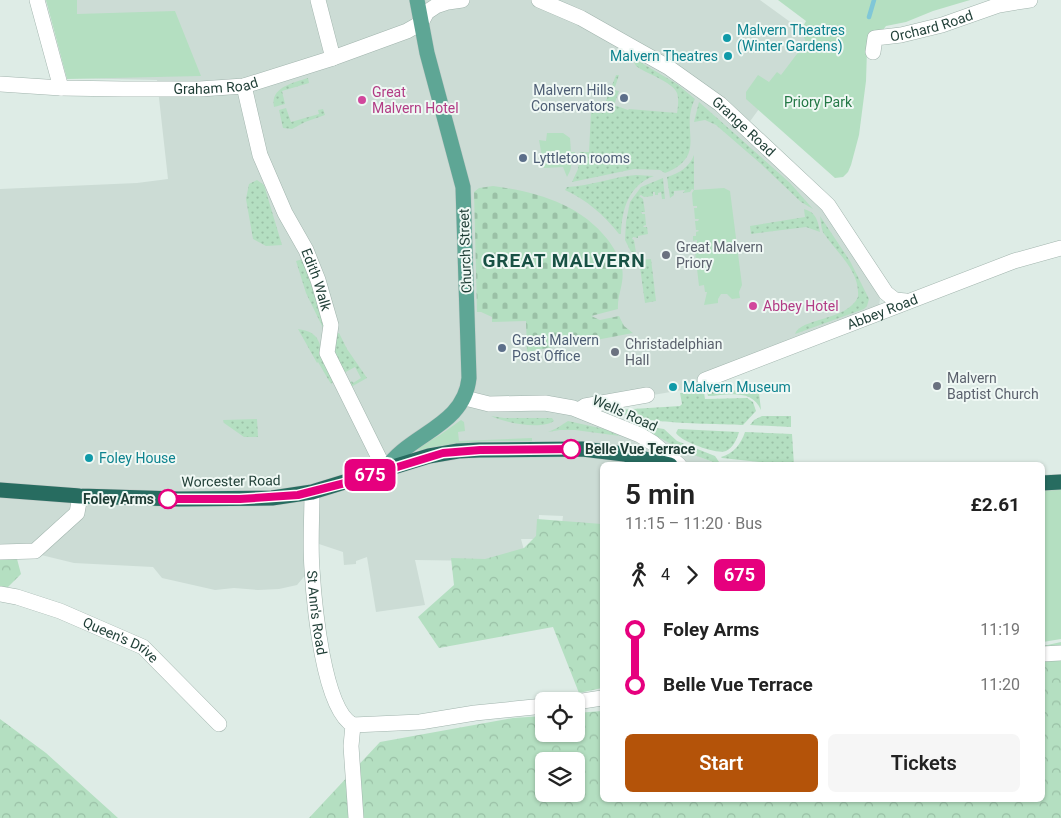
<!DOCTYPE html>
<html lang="en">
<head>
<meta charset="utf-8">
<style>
	body { margin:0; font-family:Roboto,sans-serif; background:#f6f6f6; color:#222; height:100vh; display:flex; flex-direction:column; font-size:19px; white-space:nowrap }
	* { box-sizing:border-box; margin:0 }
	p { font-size:16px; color:#767676 }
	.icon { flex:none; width:28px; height:28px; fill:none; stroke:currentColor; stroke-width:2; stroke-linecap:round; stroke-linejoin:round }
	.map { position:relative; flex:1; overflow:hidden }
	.panel { position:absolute; left:600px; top:462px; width:445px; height:340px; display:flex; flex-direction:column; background:#fff; border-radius:8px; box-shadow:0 1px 4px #0004 }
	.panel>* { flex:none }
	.badge { padding:0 10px; border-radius:8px; font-size:18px; line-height:32px }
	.tools { position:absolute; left:535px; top:692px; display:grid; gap:10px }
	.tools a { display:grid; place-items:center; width:50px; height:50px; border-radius:8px; background:#fff; box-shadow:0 1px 4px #0004; font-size:25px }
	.map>.badge { position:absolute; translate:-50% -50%; box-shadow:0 0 0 2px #fff }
	.legs { display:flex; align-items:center; gap:8px; height:55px; padding:0 25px; font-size:16px }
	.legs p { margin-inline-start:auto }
	.summary { display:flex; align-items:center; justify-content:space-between; height:85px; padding:0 25px }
	h1 { font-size:28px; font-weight:600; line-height:38px }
	.button { display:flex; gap:10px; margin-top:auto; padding:10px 25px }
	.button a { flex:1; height:58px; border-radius:8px; background:#b45309; color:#fff; font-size:20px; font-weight:600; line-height:58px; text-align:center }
	.button a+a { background:#f6f6f6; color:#222 }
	ul { padding:0 25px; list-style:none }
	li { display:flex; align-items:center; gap:18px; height:55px; font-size:19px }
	li i { display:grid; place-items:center; width:8px; height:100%; margin:0 6px; background:currentColor }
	li i::after { content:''; width:12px; height:12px; margin:-6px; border:4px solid; border-radius:50%; background:#fff }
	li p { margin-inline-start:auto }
	li:first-child i { background:linear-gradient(#0000 50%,currentColor 0) }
	li:last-child i { background:linear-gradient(currentColor 50%,#0000 0) }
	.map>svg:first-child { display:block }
	.built { fill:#ccdcd5 }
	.grass { fill:url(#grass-dots) }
	.forest { fill:url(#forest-crowns); fill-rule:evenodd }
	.cemetery { fill:url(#cemetery-stones) }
	.green { fill:#b4dfc1 }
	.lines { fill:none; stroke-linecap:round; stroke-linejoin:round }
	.stream { stroke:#80c7d7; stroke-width:4.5 }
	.minor-casing { stroke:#a1b4ad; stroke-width:16 }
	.major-casing { stroke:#c0c9c6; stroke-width:16 }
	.highway-casing { stroke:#c0c9c6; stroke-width:16 }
	.minor { stroke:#fff; stroke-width:15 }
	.major { stroke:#5ea695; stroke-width:15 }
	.highway { stroke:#276c60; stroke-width:15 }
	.line-1-casing { stroke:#fff; stroke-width:11 }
	.line-1 { stroke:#e6007e; stroke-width:8 }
	.culture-dot { fill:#0f9aa8; stroke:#eff8f4; stroke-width:2 }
	.service-dot { fill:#5c6f8a; stroke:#eff8f4; stroke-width:2 }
	.hotel-dot { fill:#d1479c; stroke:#eff8f4; stroke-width:2 }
	.worship-dot { fill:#6b7280; stroke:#eff8f4; stroke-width:2 }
	.stop-1-dot { fill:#fff; stroke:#e6007e; stroke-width:2.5 }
	.labels { text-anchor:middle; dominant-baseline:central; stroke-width:4; stroke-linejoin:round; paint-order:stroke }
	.street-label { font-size:14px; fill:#1e3d35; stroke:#eff8f4 }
	.culture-label { font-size:14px; fill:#0d838f; stroke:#eff8f4; text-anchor:start }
	.service-label { font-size:14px; fill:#4e5e75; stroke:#eff8f4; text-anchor:start }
	.hotel-label { font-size:14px; fill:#b23c85; stroke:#eff8f4; text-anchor:start }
	.park-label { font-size:14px; fill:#247846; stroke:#eff8f4 }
	.worship-label { font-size:14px; fill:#5b616d; stroke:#eff8f4; text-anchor:start }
	.stop-label { font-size:14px; font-weight:bold; fill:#1e3d35; stroke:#eff8f4; text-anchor:start }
	.district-label { font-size:19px; font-weight:bold; letter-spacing:1px; fill:#185144; stroke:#eff8f4 }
</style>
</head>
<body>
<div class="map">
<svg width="1061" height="818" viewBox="0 0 1061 818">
	<defs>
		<pattern id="grass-dots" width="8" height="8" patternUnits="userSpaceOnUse" patternTransform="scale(1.25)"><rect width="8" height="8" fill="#b4dfc1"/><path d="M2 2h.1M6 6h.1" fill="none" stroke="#9ac0a6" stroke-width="1.8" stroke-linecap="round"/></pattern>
		<pattern id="forest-crowns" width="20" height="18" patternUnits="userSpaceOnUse" patternTransform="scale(1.25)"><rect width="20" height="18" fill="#b4dfc1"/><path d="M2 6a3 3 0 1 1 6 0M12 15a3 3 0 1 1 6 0" fill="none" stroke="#9ac0a6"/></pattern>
		<pattern id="cemetery-stones" width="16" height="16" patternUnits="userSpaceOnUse" patternTransform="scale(1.25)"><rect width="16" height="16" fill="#b4dfc1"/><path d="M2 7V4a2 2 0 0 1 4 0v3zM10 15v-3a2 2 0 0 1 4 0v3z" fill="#9ac0a6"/></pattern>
	</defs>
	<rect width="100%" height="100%" fill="#deece6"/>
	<path class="built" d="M46 0H760L811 37 743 131 816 198 862 262 880 299 878 313 729 375 682 390 601 404 604 414 622 420 647 430 685 451 720 465H602V527L562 524 563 516 539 515 538 539H521L524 550 486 561 415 560 425 605 376 612 367 557 356 561V564L344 565 343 552 310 541 308 572 297 585 279 589 258 590 234 588 215 590 162 578 153 567 74 563 37 554H0V189L137 183 168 179 157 80 69 78Z"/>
	<path class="grass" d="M635 59 677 84 695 99C679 130 709 155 665 173L660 170 634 169 572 182 578 169 580 152H589L591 112 603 113 602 111 616 75H619L614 90 619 91 614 105 628 110 629 109 677 113C678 107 679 99 677 93 673 82 645 73 636 66L634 62Z
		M308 78 309 83 282 91 285 104 274 107C270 87 293 83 308 78Z
		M699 102 790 183 813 209 801 202 761 164 716 125 705 120 694 122Z
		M286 108 291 122 319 114 318 110 323 109 325 115 305 122 292 129 283 128 279 110Z
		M694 155V190L692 189 690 192 683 193 685 190 674 191V195L670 198 667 177C679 173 689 168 694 155Z
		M636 175 654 176C629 185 622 208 621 234H619C604 215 587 200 565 190L567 187C591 186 612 177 636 175Z
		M663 178 665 199H662L661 192 658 193V195H655V192H653V196L644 197 641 195 639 196 643 199 645 212H641L642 214H645L646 225 643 226 644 227H647L648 234 638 236V238L633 237 632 239 634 240 637 259 635 260 625 240 626 222 630 202 641 187Z
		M257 180 264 185 282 245 266 246 253 239 246 199 249 184Z
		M804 209C816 212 818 221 820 232L806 227 751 234 750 226 805 217Z
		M820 216 850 261 869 299 867 306 864 309 795 334C800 318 847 321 858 297 860 271 838 254 825 235 821 231 821 222 820 216Z
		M306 258 324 327 323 328 306 293 296 261Z
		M651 259 656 301 645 303 639 260Z
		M298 329C320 332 319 342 324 360 326 367 330 375 333 382L331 384 318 362 317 363Z
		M337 333H339L347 349 367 378 351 387 348 383 352 381 353 383 361 378 355 367 342 374 333 348Z
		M761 389 759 393 761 410C752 388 727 395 708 396L707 392Z
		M704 392 705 399 747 398 753 402 756 411 743 425C721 424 629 424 617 410L680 406 682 404 680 393Z
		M491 416 504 418H552L554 421C541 430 505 423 491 416Z
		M762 416H791V427L750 425 754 420Z
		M257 419 258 437H244L224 423 223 420Z
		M568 421 604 429 620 436 575 430H560L548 432 557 428Z
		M636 425 664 429 677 441 715 456 721 465 686 452Z
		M678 429 739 432C737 439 733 448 726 451 717 455 680 441 676 433Z
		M745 432 792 434 794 465H771L770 463 722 458 721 457C733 454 741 444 745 432Z"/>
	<path class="forest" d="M537 519 602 524V688L579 693 553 627 439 648 418 617 454 585 451 558 485 559 524 548 536 536Z
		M0 559H17L21 574 3 592 0 591Z
		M1061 642V818H309L380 742 513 718 544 716V734H576V713L602 711V800H1042L1043 646ZM544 761H576V794H544Z
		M0 719 46 753 118 818H0Z"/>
	<path class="cemetery" d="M493 186C537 192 580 204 608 240 614 248 620 258 622 268 625 282 617 295 618 309L591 316 600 320 619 316 624 326 633 333 596 340 576 346 564 345 527 352 526 321 492 322V317L481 312H477L474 192 479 188Z"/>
	<path class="green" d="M46 0H77V14L175 11 201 76 67 79Z
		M778 0H970L933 11 906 22 886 26 867 50 866 81 859 135 851 165 848 172 843 177 835 178 746 99V92L758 75 769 82 777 72 781 75 806 42 801 30 806 21Z
		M547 133H563L570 138 571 152H575V162H572L570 171 567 177 563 167 544 168 539 140 546 141Z
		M724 188 730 191 742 285 739 292 740 298 732 299 727 294H721L718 299V303L704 305 707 292H705L704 285 699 286 695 251H698V249H694L693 243 697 242V240L693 241V236H696V232L699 231 698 230H696L695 221H698L699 219H695L694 208H697V206H693L692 193 694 190Z
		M461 420 464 422 465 431 458 432 459 441 532 438V441C495 441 456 440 420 451L417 448 440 435Z
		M1061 486V639L1043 642 1042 488Z"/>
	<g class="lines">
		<path class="stream" d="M869 17 874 0"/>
		<defs>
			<g id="minor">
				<path d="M37 0 61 88"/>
				<path d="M318 0 333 58"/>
				<path id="s1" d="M539 0 581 18 634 48 668 67 720 104 828 205 886 293 895 300 906 301"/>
				<path id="s2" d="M873 52 875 38 901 35 942 25 999 5 1030 0"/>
				<path id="s3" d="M0 84 61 88 123 89H200L244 86 333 58 407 31 421 23 427 12 436 6 448 2 462 0"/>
				<path id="s4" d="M244 86 260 155 285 213 306 250 318 280 331 325 327 353 385 470"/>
				<path id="s5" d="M705 380 1014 261 1061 248"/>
				<path d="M465 398 489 404 545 403 573 408 640 435 653 443 679 465"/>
				<path d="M579 410 585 406 647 395"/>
				<path id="s6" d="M312 492C312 518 310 544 312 569 314 602 323 709 353 725L351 746 356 818"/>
				<path d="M0 552 35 551 77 513 80 496"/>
				<path id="s7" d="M0 594 17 597 60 611 143 647 219 724"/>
				<path d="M1042 654 1061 653"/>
				<path d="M576 702 602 698"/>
				<path d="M353 725 420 722 475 713 544 706"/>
			</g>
			<path id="major" d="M385 470C409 433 464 427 469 378L463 187 427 53 417 0"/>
			<path id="highway" d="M1042 483 1061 482
				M0 490 80 496 179 499 272 498 312 492 429 456 458 451 479 450 582 449 624 454 670 465"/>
		</defs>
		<use href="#minor" class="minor-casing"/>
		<use href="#major" class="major-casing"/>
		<use href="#highway" class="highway-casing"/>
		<use href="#minor" class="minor"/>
		<use href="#major" class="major"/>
		<use href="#highway" class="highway"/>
	</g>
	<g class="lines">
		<defs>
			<path id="line-1" d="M168 499H240L298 495 345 483 443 453 480 450 571 449"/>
		</defs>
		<use href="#line-1" class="line-1-casing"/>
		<use href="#line-1" class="line-1"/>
	</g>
	<g class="culture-dot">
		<circle cx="727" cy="38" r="5"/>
		<circle cx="728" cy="56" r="5"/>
		<circle cx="673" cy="387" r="5"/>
		<circle cx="89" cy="458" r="5"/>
	</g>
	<g class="service-dot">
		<circle cx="624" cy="98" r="5"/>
		<circle cx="523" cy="158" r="5"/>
		<circle cx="502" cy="348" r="5"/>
	</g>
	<g class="hotel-dot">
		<circle cx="362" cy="100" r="5"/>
		<circle cx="753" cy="306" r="5"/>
	</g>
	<g class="worship-dot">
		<circle cx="666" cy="255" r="5"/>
		<circle cx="615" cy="352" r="5"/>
		<circle cx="937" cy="386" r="5"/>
	</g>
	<g class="stop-1-dot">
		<circle cx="571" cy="449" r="9"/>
		<circle cx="168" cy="499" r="9"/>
	</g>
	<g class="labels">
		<g class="street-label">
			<text stroke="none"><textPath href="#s2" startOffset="72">Orchard Road</textPath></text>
			<text stroke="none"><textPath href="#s3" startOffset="216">Graham Road</textPath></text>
			<text stroke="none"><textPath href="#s1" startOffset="242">Grange Road</textPath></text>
			<text transform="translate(465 251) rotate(-92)">Church Street</text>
			<text stroke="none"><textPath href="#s4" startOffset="208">Edith Walk</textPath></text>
			<text stroke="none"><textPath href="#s5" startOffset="190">Abbey Road</textPath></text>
			<text transform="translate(625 413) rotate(24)">Wells Road</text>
			<text transform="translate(231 481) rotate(-1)">Worcester Road</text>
			<text stroke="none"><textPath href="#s6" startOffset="121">St Ann's Road</textPath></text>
			<text stroke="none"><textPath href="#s7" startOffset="130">Queen's Drive</textPath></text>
		</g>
		<g class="culture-label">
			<text x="737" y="30">Malvern Theatres<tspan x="737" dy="16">(Winter Gardens)</tspan></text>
			<text x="718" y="56" text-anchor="end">Malvern Theatres</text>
			<text x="683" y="387">Malvern Museum</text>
			<text x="99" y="458">Foley House</text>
		</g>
		<g class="service-label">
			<text x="614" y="90" text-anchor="end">Malvern Hills<tspan x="614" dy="16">Conservators</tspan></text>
			<text x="533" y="158">Lyttleton rooms</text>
			<text x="512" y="340">Great Malvern<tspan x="512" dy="16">Post Office</tspan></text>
		</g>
		<g class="hotel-label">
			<text x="372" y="92">Great<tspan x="372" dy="16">Malvern Hotel</tspan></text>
			<text x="763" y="306">Abbey Hotel</text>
		</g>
		<g class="park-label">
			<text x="818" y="102">Priory Park</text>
		</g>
		<g class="worship-label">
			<text x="676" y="247">Great Malvern<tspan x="676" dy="16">Priory</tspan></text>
			<text x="625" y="344">Christadelphian<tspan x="625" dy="16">Hall</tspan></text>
			<text x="947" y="378">Malvern<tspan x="947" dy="16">Baptist Church</tspan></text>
		</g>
		<g class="stop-label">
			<text x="585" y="449">Belle Vue Terrace</text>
			<text x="154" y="499" text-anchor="end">Foley Arms</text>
		</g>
		<g class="district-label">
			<text x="564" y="260">GREAT MALVERN</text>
		</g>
	</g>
</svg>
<div class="tools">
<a><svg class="icon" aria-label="locate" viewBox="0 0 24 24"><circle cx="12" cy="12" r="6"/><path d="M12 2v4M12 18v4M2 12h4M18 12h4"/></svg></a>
<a><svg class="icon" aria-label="layers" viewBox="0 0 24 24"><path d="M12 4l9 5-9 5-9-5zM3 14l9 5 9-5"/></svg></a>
</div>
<b class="badge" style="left:370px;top:475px;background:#e6007e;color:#fff">675</b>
<section class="panel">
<div class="summary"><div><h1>5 min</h1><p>11:15 – 11:20 · Bus</p></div><b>£2.61</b></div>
<div class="legs"><svg class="icon" aria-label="walk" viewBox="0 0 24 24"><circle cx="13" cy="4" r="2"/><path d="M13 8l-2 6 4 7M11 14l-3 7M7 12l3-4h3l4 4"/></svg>4<svg class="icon" aria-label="forward" viewBox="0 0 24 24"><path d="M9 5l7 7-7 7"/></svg><b class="badge" style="background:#e6007e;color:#fff">675</b></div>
<ul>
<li><i style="color:#e6007e"></i><b>Foley Arms</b><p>11:19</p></li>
<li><i style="color:#e6007e"></i><b>Belle Vue Terrace</b><p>11:20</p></li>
</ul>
<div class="button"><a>Start</a><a>Tickets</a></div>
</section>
</div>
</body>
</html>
